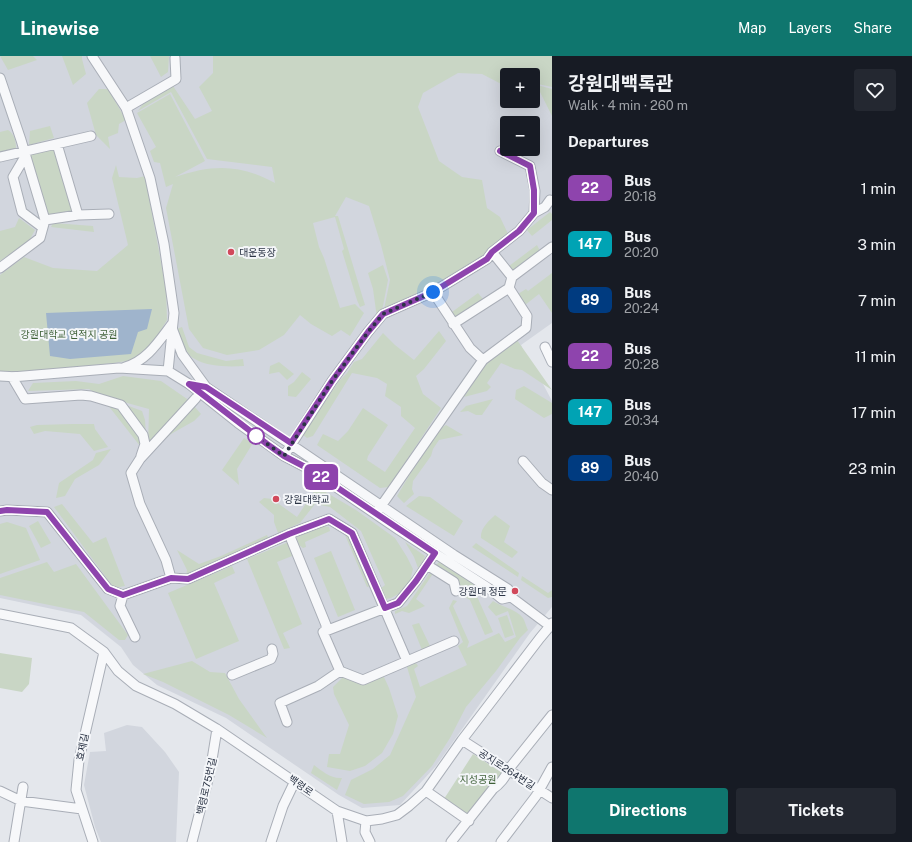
<!DOCTYPE html>
<html lang="en">
<head>
<meta charset="utf-8">
<style>
	body { margin:0; font-family:"Public Sans","Noto Sans KR",sans-serif; background:#242831; color:#f1f3f6; height:100vh; display:flex; flex-direction:column; font-size:15px; white-space:nowrap }
	* { box-sizing:border-box; margin:0 }
	p { font-size:13px; color:#9ea1a6 }
	.icon { flex:none; width:22px; height:22px; fill:none; stroke:currentColor; stroke-width:2; stroke-linecap:round; stroke-linejoin:round }
	.map { position:relative; flex:1; overflow:hidden }
	.drawer { display:flex; flex-direction:column; background:#171b24; width:360px }
	.drawer>* { flex:none }
	.badge { padding:0 8px; border-radius:6px; font-size:14px; line-height:26px }
	.buttons { position:absolute; left:500px; top:12px; display:grid; gap:8px }
	.buttons a { display:grid; place-items:center; width:40px; height:40px; border-radius:4px; background:#171b24; box-shadow:0 4px 16px #0002; font-size:20px }
	.you { position:absolute; width:20px; height:20px; margin:-10px; border:3px solid #fff; border-radius:50%; background:#1a73e8; box-shadow:0 0 0 6px #1a73e833 }
	.map>.badge { position:absolute; translate:-50% -50%; box-shadow:0 0 0 2px #fff }
	h2 { padding:0 16px; font-size:15px; line-height:36px }
	.round { display:grid; place-items:center; flex:none; width:42px; height:42px; border-radius:4px; background:#242831 }
	.summary { display:flex; align-items:center; justify-content:space-between; height:68px; padding:0 16px }
	h1 { font-size:19px; font-weight:700; line-height:30px }
	.action { display:flex; gap:8px; margin-top:auto; padding:8px 16px }
	.action a { flex:1; height:46px; border-radius:4px; background:#0f766e; color:#fff; font-size:16px; font-weight:700; line-height:46px; text-align:center }
	.action a+a { background:#242831; color:#f1f3f6 }
	ul { padding:0; list-style:none }
	li { display:flex; align-items:center; gap:12px; height:56px; padding:0 16px }
	li div { flex:1 }
	li b { display:block; font-size:15px }
	li em { font-style:normal }
	li .badge { min-width:44px; font-weight:700; text-align:center }
	header { display:flex; align-items:center; gap:24px; box-sizing:border-box; height:56px; padding:0 20px; background:#0f766e; color:#fff }
	header strong { font-size:19px }
	nav { display:flex; gap:22px; margin-inline-start:auto; font-size:14px }
	main { display:flex; flex:1; min-height:0 }
	.map>svg:first-child { display:block }
	.built { fill:#d2d6de; fill-rule:evenodd }
	.green { fill:#c9d6c5 }
	.water { fill:#9fb4cc }
	.lines { fill:none; stroke-linecap:round; stroke-linejoin:round }
	.minor-casing { stroke:#a9aeb7; stroke-width:11 }
	.minor { stroke:#f7f8fa; stroke-width:9 }
	.line-casing { stroke:#fff; stroke-width:9 }
	.line { stroke:#8e44ad; stroke-width:6 }
	.walk { stroke:#2b3445; stroke-width:4; stroke-dasharray:0 7.2 }
	.poi-dot { fill:#d1495b; stroke:#f4f6f9; stroke-width:1.5 }
	.stop-dot { fill:#fff; stroke:#8e44ad; stroke-width:2 }
	.labels { text-anchor:middle; dominant-baseline:central; stroke-width:4; stroke-linejoin:round; paint-order:stroke }
	.poi-label { font-size:10px; fill:#2b3445; stroke:#f4f6f9; text-anchor:start }
	.park-label { font-size:10px; fill:#3f6138; stroke:#f4f6f9 }
	.street-label { font-size:10px; fill:#2b3445; stroke:#f4f6f9 }
</style>
</head>
<body>
<header>
<strong>Linewise</strong>
<nav><a>Map</a><a>Layers</a><a>Share</a></nav>
</header>
<main>
<div class="map">
<svg width="552" height="786" viewBox="0 0 552 786">
	<rect width="100%" height="100%" fill="#e4e7ec"/>
	<path class="built" d="M0 0H552V267L521 289 528 306 542 326 552 345V551L530 577 436 710 400 749 362 752 339 739 226 662 157 629 133 609 121 591 81 559 0 542ZM507 19H533V45H507ZM507 67H533V93H507Z
		M127 669 142 671 165 696 179 716 176 786H101L95 771 84 729 90 696 106 695 104 677Z"/>
	<path class="green" d="M0 0H33L37 4 8 14Z
		M62 0H82V3L86 18 73 29Z
		M150 0H169L168 16 161 21Z
		M213 0H552V31L533 27V19H507V31L482 18 458 17 423 37 418 51 439 105 462 121 482 124 487 152 500 161 510 182 489 200 426 233 409 246 383 258 390 224 381 189 369 150 346 141 335 160H338L365 249 360 251 357 244 342 195 344 193 335 161 313 167 319 191 324 202 340 252 355 248 364 257 350 280 341 274 332 280 311 268 300 259 284 279 259 294 227 299 203 292 189 273 166 152 173 128 166 131 160 107 154 106 150 95 156 91 137 57 170 38 205 105 175 121C213 108 240 108 275 127L272 111 207 103 171 36 138 55 143 48 173 30 195 63 212 55 199 31 213 17Z
		M533 28 552 33V60L540 36 533 39Z
		M99 33H108L126 64 119 68 118 77 108 81 110 93 96 79 87 47Z
		M50 70 54 82 29 89 30 75Z
		M8 74C14 78 16 84 16 92L0 97V76Z
		M56 90 74 154 46 160 29 97Z
		M116 109 119 121 137 122 145 120 166 233 167 264 153 287 143 297 133 304 114 307 35 315 0 316V219L24 201 53 212 97 215 128 189 112 122Z
		M550 156 552 158V164L532 180 527 174Z
		M19 162 35 174 29 185 0 205V175L15 171Z
		M53 167 93 170 94 176 51 171Z
		M537 189 540 195 513 215 509 210Z
		M383 209 388 224 382 255 377 262 373 233 368 217Z
		M552 217V257L539 238 525 249 518 238 526 233 528 235Z
		M478 237 483 243 456 262 452 256Z
		M182 271 189 291 197 297 226 305 243 303 244 310C229 311 207 311 193 302 185 297 180 281 176 273Z
		M439 275 446 285 424 313 416 320 423 338 441 352 389 431 380 432 317 389 323 378 338 385 348 375 363 352 388 369 368 400 367 404 385 416 415 372 401 360V351L385 340 387 328 377 322 352 317 313 380 307 382 303 379 339 325 347 317 354 306 362 303 383 277 395 289 414 304Z
		M517 284 552 334 522 314 515 313 501 307 487 327 491 331 487 335 464 341 485 309Z
		M279 306 294 318 287 324 279 316 269 318 270 310Z
		M302 316 311 323 296 341 288 340V330L294 326Z
		M123 320 161 325 190 345 148 391 149 353 98 339 89 333 28 335 33 327 76 325 99 328Z
		M524 330 552 347V358L544 362 515 343 516 334Z
		M493 343 482 359H476L468 355 460 356 466 350Z
		M107 348 126 349 142 355 145 364 146 381 140 390Z
		M194 350 201 358 194 365 171 378 160 388Z
		M72 368H94L95 373 108 391 94 395 80 378 45 375 34 378 30 371 37 369Z
		M446 369 463 379 439 384 433 393 431 400 413 425 412 433 414 438 404 447 397 440 410 418 441 372Z
		M244 382 253 387 237 413 239 429 222 414Z
		M111 393 99 409 75 423 65 440 56 442 59 427 93 404 96 397Z
		M317 431 356 454 395 482 407 501 413 513 410 525 402 536 391 542 386 543 383 540 380 533 385 529 361 475 330 451 315 448 300 467 278 477 274 466V459L259 446 264 442 272 443 297 461Z
		M419 440 430 441 463 465 454 480 406 450Z
		M62 448 93 487 106 481 125 530 114 532 54 451Z
		M495 459 510 470 504 486 518 496 512 502 481 482C480 472 489 465 495 459Z
		M38 465 51 487 41 492 29 470Z
		M7 466 26 472 40 504 0 518V468Z
		M323 470 329 471 330 475 305 486 306 491 303 492 299 489 296 481Z
		M267 479 269 483 186 520 187 514 177 494 199 508 221 500Z
		M345 479H349L371 530 367 531Z
		M291 485 297 498 277 506 302 568 283 577 290 592 284 593 247 503Z
		M405 486 425 500 423 506 418 512 414 501Z
		M476 487 519 517 518 521 472 491Z
		M331 495 355 554 338 561 314 502Z
		M442 503 478 526 475 536 493 576 485 579 470 544 465 541 456 524 436 509Z
		M47 506 54 516 76 508 128 579 125 584H119L84 556 0 539V522Z
		M232 510 235 517 214 527 239 585 196 603 168 537Z
		M431 515 434 516 416 543 425 550 409 557 402 555 395 558V555L407 550Z
		M522 520 548 537 552 534V541L548 542 521 524Z
		M453 544 457 545 453 550 469 586 467 592 499 577 505 586 516 581 508 555 496 560 488 551 493 545C502 551 516 553 523 562 525 565 526 571 528 574L520 582 496 615 466 651 450 682 432 710 403 740 389 746 364 748 345 739 351 724 373 713 390 699 416 641 407 611 416 607 418 610 414 613 420 631 467 609 458 590 463 586 449 552Z
		M507 559 514 579 505 582 498 562Z
		M419 567 430 590 422 594 412 569Z
		M0 597 32 602 29 628 22 636 0 632Z
		M192 605 210 616 225 617 239 643 267 682 229 659 163 626 143 618Z
		M383 619 389 632 398 660 393 678 382 697 365 710 350 715 327 711 329 698H340L349 669 334 638 333 631 344 620Z
		M473 698 504 718 469 762 444 743Z
		M314 709C322 715 331 723 342 722L337 734 311 717Z"/>
	<path class="water" d="M152 253 147 273 138 276 131 298 70 303 50 300 46 257Z"/>
	<g class="lines">
		<defs>
			<path id="minor" d="M92 0 126 52 150 122 164 188 174 257 168 315
				M0 22 21 84 45 164 40 182 0 212
				M126 52 176 23 175 2
				M57 88 78 159
				M500 95 530 110 535 135 534 157
				M26 99 13 121 22 156 42 171
				M0 101 91 80
				M45 164 78 159 109 158
				M492 196 512 221
				M433 236 470 292 483 304
				M453 268 509 232 512 221 552 191
				M172 272 182 298 206 331 454 499 508 533 511 541
				M545 291 552 306
				M125 311C147 305 159 285 172 268
				M0 320 18 321
				M12 321 119 312 168 315 189 328 238 367 284 400 311 414 399 474 487 531 502 543 511 541 550 570 552 567
				M12 321 25 343 81 339 91 340 121 349 143 379 145 388 141 400
				M284 400 332 325 368 276 383 258 433 236 487 203 492 196 519 175 534 157 545 151 550 144
				M523 405 542 427 552 434
				M379 453 483 304 526 272 527 260 509 232
				M0 455 7 454 47 456 108 533 123 539 171 522 188 523 289 478 329 463 352 477 407 605
				M289 478 326 569V575
				M435 497 416 525 398 547 323 576 340 615 363 624 454 585
				M427 509 454 526 456 535
				M171 522 166 504 140 448 131 417 140 403 196 342
				M123 539 120 550 135 581
				M0 558 71 572 104 596 118 615 136 630 175 648 217 673 337 755 366 765 382 763 397 759 409 750 426 735 462 684 540 582 550 570 552 571
				M232 619 271 603 273 598 272 593
				M287 666 280 647 318 630 340 615
				M462 684 552 742
				M0 735 21 745 82 753
				M426 735 469 765
				M337 755 342 786
				M366 765 365 776 370 786
				M14 786 23 731
				M93 786 76 734 79 704 104 596
				M192 786 210 716 217 673
				M271 786 283 750 295 725
				M451 786 493 733C499 729 506 721 508 714L552 659
				M501 786 536 740 552 711"/>
		</defs>
		<use href="#minor" class="minor-casing"/>
		<use href="#minor" class="minor"/>
	</g>
	<g class="lines">
		<defs>
			<path id="line" d="M0 455 7 454 47 456 108 533 123 539 171 522 188 523 289 478 329 463 352 477 385 552 398 547 416 525 435 497 311 414 284 400 267 388 189 328 206 331 291 387 332 325 368 276 383 258 433 236 487 203 492 196 519 175 534 157V134L530 110 500 95"/>
		</defs>
		<use href="#line" class="line-casing"/>
		<use href="#line" class="line"/>
		<path class="walk" d="M256 380 284 400 332 325 368 276 383 258 433 236"/>
	</g>
	<g class="poi-dot">
		<circle cx="231" cy="196" r="4"/>
		<circle cx="276" cy="443" r="4"/>
		<circle cx="515" cy="535" r="4"/>
	</g>
	<circle class="stop-dot" cx="256" cy="380" r="8"/>
	<g class="labels">
		<g class="poi-label">
			<text x="239" y="196">대운동장</text>
			<text x="284" y="443">강원대학교</text>
			<text x="507" y="535" text-anchor="end">강원대 정문</text>
		</g>
		<g class="park-label">
			<text x="69" y="278">강원대학교 연적지 공원</text>
			<text x="478" y="723">지성공원</text>
		</g>
		<g class="street-label">
			<text transform="translate(82 691) rotate(-78)">효제길</text>
			<text transform="translate(507 713) rotate(33)">공지로264번길</text>
			<text transform="translate(301 729) rotate(35)">백령로</text>
			<text transform="translate(206 730) rotate(-77)">백령로75번길</text>
		</g>
	</g>
</svg>
<div class="buttons">
<a>+</a>
<a>−</a>
</div>
<div class="you" style="left:433px;top:236px"></div>
<b class="badge" style="left:321px;top:421px;background:#8e44ad;color:#fff">22</b>
</div>
<section class="drawer">
<div class="summary"><div><h1>강원대백록관</h1><p>Walk · 4 min · 260 m</p></div><a class="round"><svg class="icon" aria-label="heart" viewBox="0 0 24 24"><path d="M12 20l-8-8c-3-5 5-10 8-4 3-6 11-1 8 4z"/></svg></a></div>
<h2>Departures</h2>
<ul>
<li><span class="badge" style="background:#8e44ad;color:#fff">22</span><div><b>Bus</b><p>20:18</p></div><em>1 min</em></li>
<li><span class="badge" style="background:#00a3b4;color:#fff">147</span><div><b>Bus</b><p>20:20</p></div><em>3 min</em></li>
<li><span class="badge" style="background:#003b80;color:#fff">89</span><div><b>Bus</b><p>20:24</p></div><em>7 min</em></li>
<li><span class="badge" style="background:#8e44ad;color:#fff">22</span><div><b>Bus</b><p>20:28</p></div><em>11 min</em></li>
<li><span class="badge" style="background:#00a3b4;color:#fff">147</span><div><b>Bus</b><p>20:34</p></div><em>17 min</em></li>
<li><span class="badge" style="background:#003b80;color:#fff">89</span><div><b>Bus</b><p>20:40</p></div><em>23 min</em></li>
</ul>
<div class="action"><a>Directions</a><a>Tickets</a></div>
</section>
</main>
</body>
</html>
